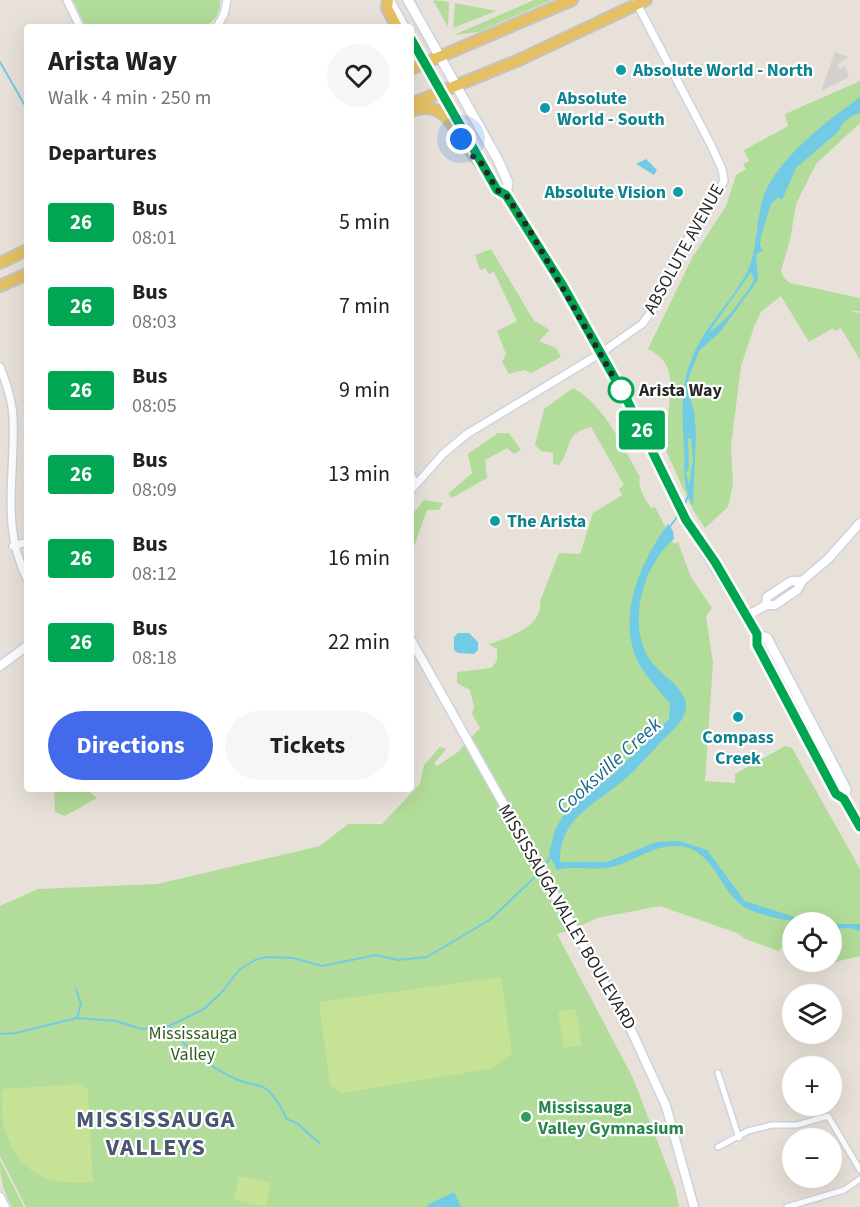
<!DOCTYPE html>
<html lang="en">
<head>
<meta charset="utf-8">
<style>
	body { margin:0; font-family:"Source Sans 3",sans-serif; background:#f6f6f6; color:#222; height:100vh; display:flex; flex-direction:column; font-size:22px; white-space:nowrap }
	* { box-sizing:border-box; margin:0 }
	p { font-size:20px; color:#767676 }
	.icon { flex:none; width:33px; height:33px; fill:none; stroke:currentColor; stroke-width:2; stroke-linecap:round; stroke-linejoin:round }
	.map { position:relative; flex:1; overflow:hidden }
	.details { position:absolute; left:24px; top:24px; width:390px; height:768px; display:flex; flex-direction:column; background:#fff; border-radius:6px; box-shadow:0 6px 24px #0002 }
	.details>* { flex:none }
	.badge { padding:0 12px; border-radius:4px; font-size:21px; line-height:39px }
	.fabs { position:absolute; left:782px; top:912px; display:grid; gap:12px }
	.fabs a { display:grid; place-items:center; width:60px; height:60px; border-radius:50%; background:#fff; box-shadow:0 6px 24px #0002; font-size:30px }
	.you { position:absolute; width:30px; height:30px; margin:-15px; border:4px solid #fff; border-radius:50%; background:#1a73e8; box-shadow:0 0 0 9px #1a73e833 }
	.map>.badge { position:absolute; translate:-50% -50%; box-shadow:0 0 0 3px #fff }
	h2 { padding:0 24px; font-size:22px; line-height:54px }
	.round { display:grid; place-items:center; flex:none; width:63px; height:63px; border-radius:32px; background:#f6f6f6 }
	.summary { display:flex; align-items:center; justify-content:space-between; height:102px; padding:0 24px }
	h1 { font-size:28px; font-weight:700; line-height:45px }
	.primary-button { display:flex; gap:12px; margin-top:auto; padding:12px 24px }
	.primary-button a { flex:1; height:69px; border-radius:36px; background:#436aeb; color:#fff; font-size:24px; font-weight:700; line-height:69px; text-align:center }
	.primary-button a+a { background:#f6f6f6; color:#222 }
	ul { padding:0; list-style:none }
	li { display:flex; align-items:center; gap:18px; height:84px; padding:0 24px }
	li div { flex:1 }
	li b { display:block; font-size:22px }
	li em { font-style:normal }
	li .badge { min-width:66px; font-weight:700; text-align:center }
	.map>svg:first-child { display:block }
	.green { fill:#b2dc99 }
	.pitch { fill:#c5e295 }
	.plaza { fill:#d5d0cb }
	.water { fill:#72cbe4; fill-rule:evenodd }
	.lines { fill:none; stroke-linecap:round; stroke-linejoin:round }
	.stream { stroke:#72cbe4; stroke-width:2 }
	.pedestrian-casing { stroke:#ced2df; stroke-width:8 }
	.minor-casing { stroke:#ced2df; stroke-width:10 }
	.tertiary-casing { stroke:#ced2df; stroke-width:11 }
	.secondary-casing { stroke:#ced2df; stroke-width:12 }
	.primary-casing { stroke:#c3c3c3; stroke-width:14 }
	.pedestrian { stroke:#fff; stroke-width:5 }
	.minor { stroke:#fff; stroke-width:7 }
	.tertiary { stroke:#fff; stroke-width:8 }
	.secondary { stroke:#fff; stroke-width:9 }
	.primary { stroke:#e5c062; stroke-width:10 }
	.line-casing { stroke:#fff; stroke-width:14 }
	.line { stroke:#00a651; stroke-width:9 }
	.walk { stroke:#272727; stroke-width:6; stroke-dasharray:0 10.8 }
	.culture-dot { fill:#0f9aa8; stroke:#fff; stroke-width:2 }
	.stop-dot { fill:#fff; stroke:#00a651; stroke-width:3 }
	.leisure-dot { fill:#2e9e5b; stroke:#fff; stroke-width:2 }
	.labels { text-anchor:middle; dominant-baseline:central; stroke-width:4.5; stroke-linejoin:round; paint-order:stroke }
	.culture-label { font-size:18px; font-weight:bold; fill:#0d838f; stroke:#fff; text-anchor:start }
	.street-label { font-size:18px; fill:#272727; stroke:#fff }
	.stop-label { font-size:18px; font-weight:bold; fill:#272727; stroke:#fff; text-anchor:start }
	.park-label { font-size:18px; fill:#2e5c1e; stroke:#fff }
	.leisure-label { font-size:18px; font-weight:bold; fill:#27864d; stroke:#fff; text-anchor:start }
	.water-label { font-size:20px; font-style:italic; fill:#17688a; stroke:#fff }
	.district-label { font-size:24px; font-weight:bold; letter-spacing:1.5px; fill:#4b5473; stroke:#fff }
</style>
</head>
<body>
<div class="map">
<svg width="860" height="1207" viewBox="0 0 860 1207">
	<rect width="100%" height="100%" fill="#e8e1d9"/>
	<path class="green" d="M73 0H220C221 12 215 21 205 27H86Z
		M433 0 449 2 448 27Z
		M534 0H552L478 32 454 35Z
		M455 3 496 11 453 28Z
		M860 81V123L816 164 796 204 790 240 781 271 784 278 790 283 860 298V311H851L860 313V360L841 328 835 331 833 328 809 342 781 296 761 312 754 327 741 366 731 446 733 484 728 507 705 528 693 510 656 429 668 417C670 389 678 363 648 349L692 258 726 206 736 175 746 169 743 164 749 161 744 150 788 126 785 114Z
		M491 249 534 321 550 330 539 341 556 348 561 357 531 373 524 370 509 374 502 362 506 354 497 331 517 321 494 272 488 274 486 268 480 270 475 255Z
		M573 388C605 405 622 446 640 477 637 487 645 499 651 508L655 507 674 544 678 542 691 577 712 608 706 616 713 663 705 781 735 783V774L785 746 792 748 860 869V956L827 964 824 962H831V922H792V952L781 948 779 951 745 939 737 933 660 906 597 918 574 929 557 934 633 1078 675 1187 679 1207H26L0 1156V906L38 889 157 884 320 846 348 824H382L420 784 424 765 440 747 446 749 434 764 437 766 458 752 480 728 472 714 474 707 470 690 457 683V672L491 668 497 661V649L489 644C509 638 544 625 540 601L559 553 580 554 593 513 622 495 619 489 624 485 591 427C562 435 574 446 559 465L553 464V453L541 451 535 445 544 409Z
		M498 433H509L521 450 514 454 507 448 485 460 487 478 452 498 448 494 472 473 468 454Z
		M424 500 443 503 439 510H427L411 555V516Z
		M54 789H86L97 798 65 816 55 812Z
		M0 1160 24 1207H12C3 1190 0 1179 0 1160Z"/>
	<path class="pitch" d="M501 977 512 1053 490 1069 344 1093 330 1086 319 1002Z
		M576 1009 582 1045 564 1048 558 1012Z
		M83 1084 88 1091 93 1182C48 1185 21 1176 5 1131 1 1119 2 1101 2 1089Z
		M239 1176 271 1183 266 1207 234 1200Z"/>
	<path class="plaza" d="M835 52 849 57 837 65 839 69 845 66 849 77 821 91Z"/>
	<path class="water" d="M860 97V113C852 115 841 122 839 131L796 168 782 200 778 197 771 204 761 236 760 245 763 251 757 253 756 256 758 280 720 332 700 350 689 376 687 388 694 411 696 434 693 506C682 484 685 471 684 448 681 396 680 367 712 323 723 307 737 291 746 274 757 255 756 221 763 198 776 159 827 121 860 97ZM751 272 754 280C744 297 726 322 709 332ZM691 438 693 459 689 485 686 473 689 468 688 439Z
		M646 159 657 170 654 175 636 164Z
		M668 524 673 531 674 539C644 564 628 619 647 655 656 674 693 689 685 713 681 724 670 733 662 741 648 755 636 771 620 783 592 806 559 820 560 862H607L656 842 680 841 707 850 745 901 810 922C793 923 752 915 739 903 718 885 711 847 677 846 652 845 634 862 612 867 593 871 575 865 557 870L549 854 555 830 563 816 572 805 610 777 669 719 670 703C662 695 641 670 637 660 617 614 641 561 668 524Z
		M458 633H469L478 642V650L474 654 458 653 454 650V637Z
		M831 924H860V931L849 928 831 929Z
		M454 1192 461 1207H428L427 1205Z"/>
	<g class="lines">
		<path class="stream" d="M0 62 27 109
			M683 508 689 494
			M669 528 680 513
			M543 869 551 856
			M76 989 81 1004 77 1018
			M170 1026C186 1049 212 1069 238 1080 248 1084 261 1084 269 1091 277 1099 282 1109 287 1119L298 1124 319 1143
			M0 1034 16 1033 77 1018 116 1021 141 1029 169 1026 204 1009 222 992 239 970 255 960 267 957 293 958 322 966 376 955 398 960 427 957 491 919 539 873"/>
		<defs>
			<path id="pedestrian" d="M718 1073 739 1138
				M718 1147 748 1131 772 1125H797L828 1116 860 1170
				M787 1207 844 1190 860 1179"/>
			<path id="minor" d="M67 0 80 27
				M217 27 224 14 227 0
				M0 367C6 382 12 399 13 416 16 474 0 524 27 579
				M411 475 415 485
				M411 490 443 454 467 434 601 353 642 324 655 307 680 252 724 181 722 169 710 143 636 2
				M13 546 27 542"/>
			<path id="tertiary" d="M766 605 767 597 791 581H802
				M747 616 766 605H775L797 590 802 581 828 559 860 523
				M411 640 632 1032 666 1106 694 1207
				M0 666 27 646
				M0 1197 5 1207"/>
			<path id="secondary" d="M389 0 404 27
				M408 0 498 160 508 183 506 195
				M411 39 497 190 506 195 563 286 627 400 686 520 757 634V645L836 794 844 799 860 827
				M757 634 767 638 846 789 844 799"/>
			<path id="primary" d="M388 0 387 8 397 27
				M411 69 572 0
				M411 104 519 60 646 0
				M411 111C450 95 458 144 482 164
				M0 263 27 250
				M0 286 27 274"/>
		</defs>
		<use href="#pedestrian" class="pedestrian-casing"/>
		<use href="#minor" class="minor-casing"/>
		<use href="#tertiary" class="tertiary-casing"/>
		<use href="#secondary" class="secondary-casing"/>
		<use href="#primary" class="primary-casing"/>
		<use href="#pedestrian" class="pedestrian"/>
		<use href="#minor" class="minor"/>
		<use href="#tertiary" class="tertiary"/>
		<use href="#secondary" class="secondary"/>
		<use href="#primary" class="primary"/>
	</g>
	<g class="lines">
		<defs>
			<path id="line" d="M411 39 497 190 506 195 563 286 627 400 686 520 715 562 757 634V645L836 794 844 799 860 827"/>
		</defs>
		<use href="#line" class="line-casing"/>
		<use href="#line" class="line"/>
		<path class="walk" d="M461 139 469 153 482 164 497 190 506 195 530 231 621 390"/>
	</g>
	<g class="culture-dot">
		<circle cx="621" cy="70" r="6"/>
		<circle cx="545" cy="108" r="6"/>
		<circle cx="678" cy="192" r="6"/>
		<circle cx="495" cy="521" r="6"/>
		<circle cx="738" cy="717" r="6"/>
	</g>
	<circle class="stop-dot" cx="621" cy="390" r="12"/>
	<circle class="leisure-dot" cx="526" cy="1117" r="6"/>
	<g class="labels">
		<g class="culture-label">
			<text x="633" y="70">Absolute World - North</text>
			<text x="557" y="98">Absolute<tspan x="557" dy="21">World - South</tspan></text>
			<text x="666" y="192" text-anchor="end">Absolute Vision</text>
			<text x="507" y="521">The Arista</text>
			<text x="738" y="737" text-anchor="middle">Compass<tspan x="738" dy="21">Creek</tspan></text>
		</g>
		<g class="street-label">
			<text transform="translate(684 249) rotate(-61)">ABSOLUTE AVENUE</text>
			<text transform="translate(567 917) rotate(60)">MISSISSAUGA VALLEY BOULEVARD</text>
		</g>
		<g class="stop-label">
			<text x="639" y="390">Arista Way</text>
		</g>
		<g class="park-label">
			<text x="193" y="1033">Mississauga<tspan x="193" dy="21">Valley</tspan></text>
		</g>
		<g class="leisure-label">
			<text x="538" y="1107">Mississauga<tspan x="538" dy="21">Valley Gymnasium</tspan></text>
		</g>
		<g class="water-label">
			<text transform="translate(609 766) rotate(-42)">Cooksville Creek</text>
		</g>
		<g class="district-label">
			<text x="156" y="1119">MISSISSAUGA<tspan x="156" dy="28">VALLEYS</tspan></text>
		</g>
	</g>
</svg>
<div class="fabs">
<a><svg class="icon" aria-label="locate" viewBox="0 0 24 24"><circle cx="12" cy="12" r="6"/><path d="M12 2v4M12 18v4M2 12h4M18 12h4"/></svg></a>
<a><svg class="icon" aria-label="layers" viewBox="0 0 24 24"><path d="M12 4l9 5-9 5-9-5zM3 14l9 5 9-5"/></svg></a>
<a>+</a>
<a>−</a>
</div>
<div class="you" style="left:461px;top:139px"></div>
<b class="badge" style="left:642px;top:430px;background:#00a651;color:#fff">26</b>
<section class="details">
<div class="summary"><div><h1>Arista Way</h1><p>Walk · 4 min · 250 m</p></div><a class="round"><svg class="icon" aria-label="heart" viewBox="0 0 24 24"><path d="M12 20l-8-8c-3-5 5-10 8-4 3-6 11-1 8 4z"/></svg></a></div>
<h2>Departures</h2>
<ul>
<li><span class="badge" style="background:#00a651;color:#fff">26</span><div><b>Bus</b><p>08:01</p></div><em>5 min</em></li>
<li><span class="badge" style="background:#00a651;color:#fff">26</span><div><b>Bus</b><p>08:03</p></div><em>7 min</em></li>
<li><span class="badge" style="background:#00a651;color:#fff">26</span><div><b>Bus</b><p>08:05</p></div><em>9 min</em></li>
<li><span class="badge" style="background:#00a651;color:#fff">26</span><div><b>Bus</b><p>08:09</p></div><em>13 min</em></li>
<li><span class="badge" style="background:#00a651;color:#fff">26</span><div><b>Bus</b><p>08:12</p></div><em>16 min</em></li>
<li><span class="badge" style="background:#00a651;color:#fff">26</span><div><b>Bus</b><p>08:18</p></div><em>22 min</em></li>
</ul>
<div class="primary-button"><a>Directions</a><a>Tickets</a></div>
</section>
</div>
</body>
</html>
